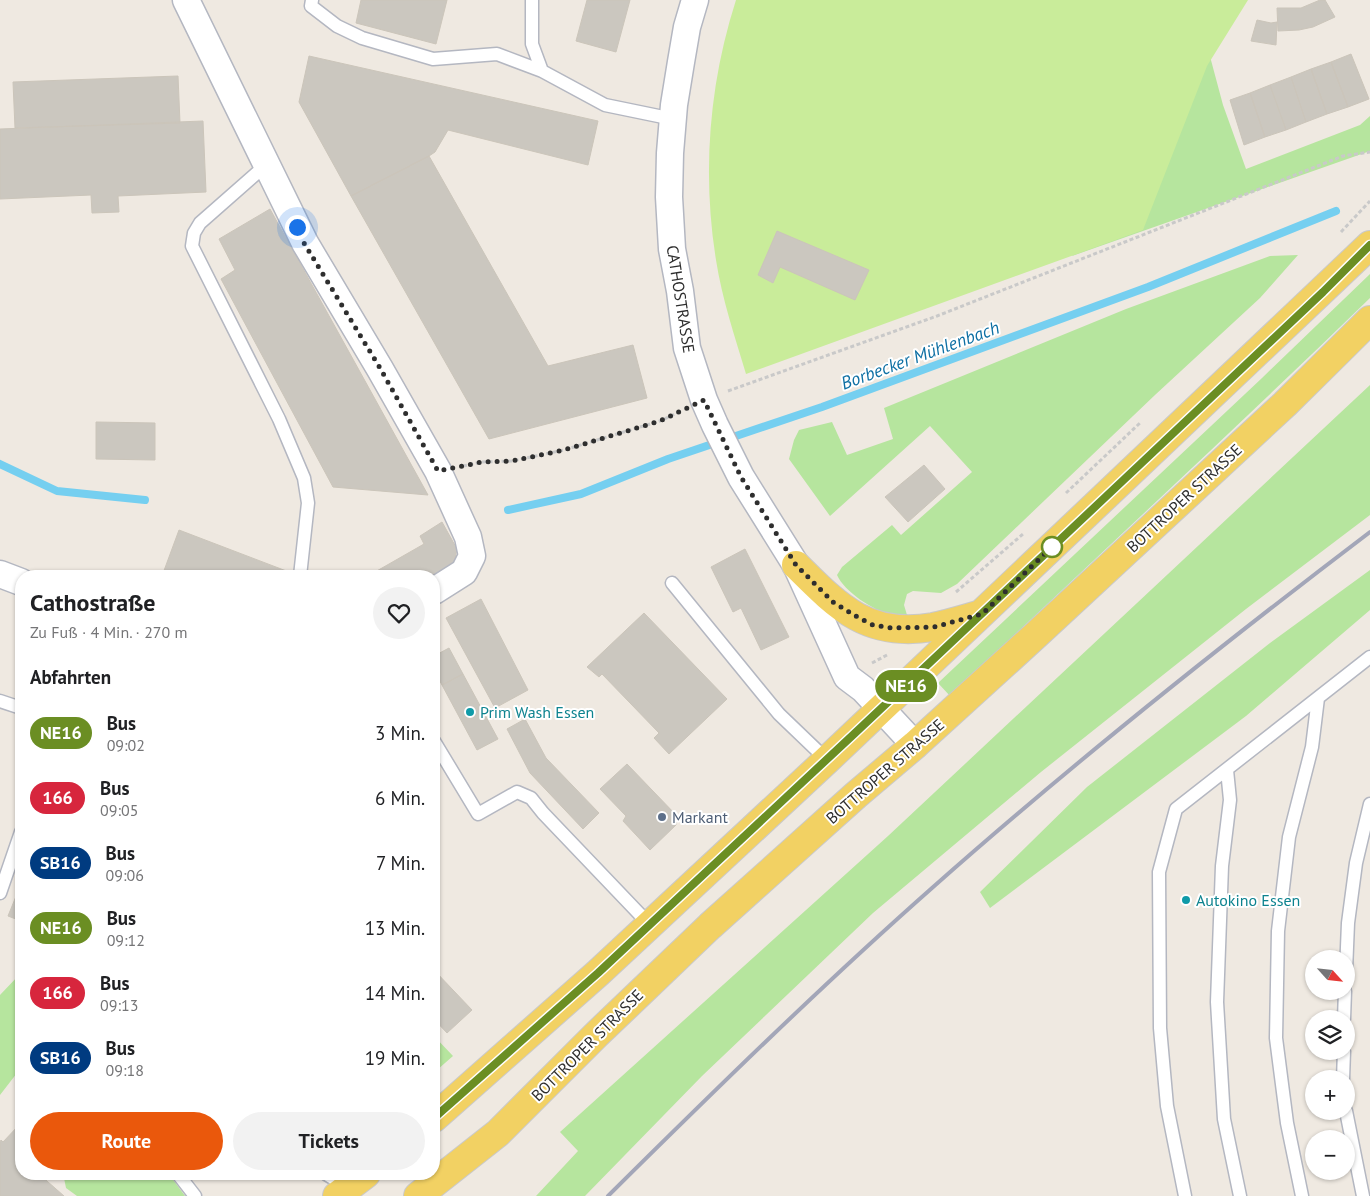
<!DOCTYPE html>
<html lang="de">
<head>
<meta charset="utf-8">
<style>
	body { margin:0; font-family:"PT Sans",sans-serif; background:#f2f2f2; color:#202124; height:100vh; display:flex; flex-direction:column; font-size:19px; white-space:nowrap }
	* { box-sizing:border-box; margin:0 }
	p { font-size:16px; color:#757577 }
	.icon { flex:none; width:28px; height:28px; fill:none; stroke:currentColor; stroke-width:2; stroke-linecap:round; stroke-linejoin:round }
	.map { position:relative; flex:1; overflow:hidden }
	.drawer { position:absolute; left:15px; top:570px; width:425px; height:610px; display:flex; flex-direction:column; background:#fff; border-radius:20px; box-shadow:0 1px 4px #0004 }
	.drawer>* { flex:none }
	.badge { padding:0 10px; border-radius:16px; font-size:18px; line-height:32px }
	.needle { width:32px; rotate:117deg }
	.controls { position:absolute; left:1305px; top:950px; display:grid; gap:10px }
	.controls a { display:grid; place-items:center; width:50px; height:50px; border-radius:50%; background:#fff; box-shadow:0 1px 4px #0004; font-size:25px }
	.you { position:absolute; width:25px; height:25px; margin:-12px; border:4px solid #fff; border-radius:50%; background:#1a73e8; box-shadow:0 0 0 8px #1a73e833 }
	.map>.badge { position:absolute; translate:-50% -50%; box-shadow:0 0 0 2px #fff }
	h2 { padding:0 15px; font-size:19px; line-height:45px }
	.round { display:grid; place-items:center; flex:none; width:52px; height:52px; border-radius:26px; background:#f2f2f2 }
	.headline { display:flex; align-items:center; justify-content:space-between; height:85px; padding:0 15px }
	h1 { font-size:24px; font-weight:800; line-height:38px }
	.action { display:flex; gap:10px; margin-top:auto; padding:10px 15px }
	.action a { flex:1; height:58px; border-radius:30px; background:#ea580c; color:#fff; font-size:20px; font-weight:800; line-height:58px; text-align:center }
	.action a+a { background:#f2f2f2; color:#202124 }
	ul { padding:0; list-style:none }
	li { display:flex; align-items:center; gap:15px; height:65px; padding:0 15px }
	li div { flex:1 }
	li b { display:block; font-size:19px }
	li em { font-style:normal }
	li .badge { min-width:55px; font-weight:700; text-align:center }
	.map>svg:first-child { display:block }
	.green { fill:#b6e59e }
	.pitch { fill:#c9ec9a }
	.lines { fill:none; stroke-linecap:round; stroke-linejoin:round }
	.stream { stroke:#75cff0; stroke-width:8 }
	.building { fill:#cbc7bf; stroke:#cbc5ba }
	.lane-casing { stroke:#b4b7c1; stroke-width:15 }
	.street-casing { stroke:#b4b7c1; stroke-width:29 }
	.primary-casing { stroke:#c9c9c9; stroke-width:30 }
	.path { stroke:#c9c9c9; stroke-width:3; stroke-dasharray:4 2.5; stroke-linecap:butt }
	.lane { stroke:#fff; stroke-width:12 }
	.street { stroke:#fff; stroke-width:26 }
	.primary { stroke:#f2d163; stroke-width:28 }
	.rail { stroke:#a3a6b8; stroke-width:4 }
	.line-casing { stroke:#fff; stroke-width:11 }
	.line { stroke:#6b8e23; stroke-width:8 }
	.walk { stroke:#2e2e2e; stroke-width:5; stroke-dasharray:0 9 }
	.stop-dot { fill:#fff; stroke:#6b8e23; stroke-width:2.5 }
	.culture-dot { fill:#0f9aa8; stroke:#fff; stroke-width:2 }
	.service-dot { fill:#5c6f8a; stroke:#fff; stroke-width:2 }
	.labels { text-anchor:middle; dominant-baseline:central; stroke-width:4; stroke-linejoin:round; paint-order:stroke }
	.street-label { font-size:16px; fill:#2e2e2e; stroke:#fff }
	.culture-label { font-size:16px; fill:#0d838f; stroke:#fff; text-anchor:start }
	.service-label { font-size:16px; fill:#4e5e75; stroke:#fff; text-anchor:start }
	.water-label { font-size:18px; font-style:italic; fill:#0d6fa3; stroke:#fff }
</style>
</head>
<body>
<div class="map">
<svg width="1370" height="1196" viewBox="0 0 1370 1196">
	<rect width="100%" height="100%" fill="#efe9e1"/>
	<path class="green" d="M1204 34 1223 105 1246 169 1360 125 1370 116V151L1072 256Z
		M1298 255 1260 298 1155 395 957 584 941 593 913 591 907 594 904 605 907 615C902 615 896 615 891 614 873 611 844 591 837 575L842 567 892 525 901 535 972 472 930 426 830 516 789 459 794 440 799 430 832 422 847 455 893 439 884 408 1126 309 1270 256Z
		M1370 274V298C1232 432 1090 563 950 696L938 683 1262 378Z
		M1370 385V515L1246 609 1041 772 873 913 702 1076 585 1196H536L578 1151 560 1132 888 836Z
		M1370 570V610L1246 716 990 908 980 892 1087 787 1270 643Z
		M19 975 21 977V1076L17 1073 0 1095V995Z
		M434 1036 453 1056 437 1070 434 1066Z
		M68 1174H169L185 1196H77L66 1188 64 1178Z"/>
	<path class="pitch" d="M736 0H1248L1207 66 1143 230 746 374C735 337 722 299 716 260 702 173 709 84 736 0Z"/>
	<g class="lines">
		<path class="stream" d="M0 464 57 491 145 500
			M508 510 581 494 668 459 822 407 1148 287 1336 211"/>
	</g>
	<path class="building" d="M361 0H447L436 44 356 23Z
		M587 0H630L616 52 576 41Z
		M1320 0H1325L1335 17 1313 27 1299 30 1278 31 1277 8H1301Z
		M1257 20 1271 23 1277 22 1276 45 1251 41Z
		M1351 54 1369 99 1348 107 1331 62Z
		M309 56 598 121 588 165 448 130 435 152 429 156 351 196 299 102Z
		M1331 62 1348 107 1327 114 1311 69Z
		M1311 69 1327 114 1306 122 1291 77Z
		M178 76 180 123 15 128 13 82Z
		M1291 77 1306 122 1286 130 1270 85Z
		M1270 85 1286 130 1265 137 1250 93Z
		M1250 93 1265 137 1244 145 1230 100Z
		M203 121 206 192 118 196 119 212 92 213 91 195 0 199V129Z
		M429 156 548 366 633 345 647 398 489 439 351 196Z
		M270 209 428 495 333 487 221 279 235 270 219 239Z
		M777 231 869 270 855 300 780 267 773 283 758 275Z
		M96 422 155 423V460L96 459Z
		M924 465 945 489 908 522 885 497Z
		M442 522 457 549 454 563 434 576H368L424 544 420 536Z
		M179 530 289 572 287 576H162Z
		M745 549 789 637 761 650 741 608 733 612 711 567Z
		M481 599 528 690 495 708 446 618Z
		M644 613 727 699 669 754 654 738 659 733 602 674 599 677 587 667Z
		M449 648 463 674 442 685 434 670V656Z
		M463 674 498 739 477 750 442 685Z
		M525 719 546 758 599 813 583 829 530 773 507 729Z
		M627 764 677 816 676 825 650 850 623 821 626 816 600 789Z
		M21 884V921L8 916Z
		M434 970 472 1010 447 1033 434 1019Z
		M19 1125 21 1127V1154L19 1156 21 1157V1174H39L64 1196H0V1142L1 1140 3 1142Z"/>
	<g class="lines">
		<defs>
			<path id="lane" d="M312 0 311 6 337 26 362 38 433 59 497 54 542 71 605 105 673 119
				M532 0V44L542 71
				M266 165 200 223 194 233 192 246 279 419 304 478 308 503 300 576
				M672 583 779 714 827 760
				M0 701 21 708
				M434 741 478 814 517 792 531 798 543 813 649 924
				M1227 770 1230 800 1222 866 1217 1002 1224 1119 1240 1196
				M0 893 21 832
				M1346 971 1348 923 1356 863 1370 804
				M1344 1019 1345 991
				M1343 1079 1344 1051
				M1346 1111 1363 1196
				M178 1174 195 1196
				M326 1174 339 1182 351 1183
				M1185 1196 1167 1106 1160 1028 1159 872 1176 809 1370 657
				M1302 1196 1287 1123 1276 1038 1278 931 1289 837 1312 747 1318 698"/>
			<path id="street" d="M186 0 305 243 380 369 438 471 468 537 472 556 464 572 434 591
				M695 0 687 27 681 62 674 105 670 153 669 197 672 249 680 291 687 348 704 400 715 425 741 477 796 565 847 677 863 689 915 745
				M0 574 21 582"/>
			<path id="primary" d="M796 565C839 608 868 638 933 627 948 624 964 619 978 615
				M434 1118 598 973 827 760 1370 245
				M337 1196 366 1174
				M418 1196 498 1133 596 1035 710 926 856 795 915 745 1037 634 1285 404 1370 320"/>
		</defs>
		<use href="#lane" class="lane-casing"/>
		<use href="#street" class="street-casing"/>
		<use href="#primary" class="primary-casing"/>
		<path class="path" d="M1341 232 1370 201
			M728 391 937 316 1343 156 1370 152
			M463 466 482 462 512 461 564 450 660 421 681 411
			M1066 493 1141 422
			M956 592 1023 534
			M872 663 887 655"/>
		<use href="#lane" class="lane"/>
		<use href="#street" class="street"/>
		<use href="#primary" class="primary"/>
		<path class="rail" d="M608 1196C714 1091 820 987 932 888 1073 763 1220 646 1370 532"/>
	</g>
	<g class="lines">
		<defs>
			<path id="line" d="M434 1118 598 973 854 734 1323 292 1370 245"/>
		</defs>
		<use href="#line" class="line-casing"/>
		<use href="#line" class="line"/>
		<path class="walk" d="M297 227 304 243 380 368 438 471 482 462 512 461 564 450 660 421 704 400 741 477 796 565 833 602 859 618 873 625 892 628 934 627 982 614 1052 547"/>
	</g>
	<circle class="stop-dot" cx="1052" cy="547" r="10"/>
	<g class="culture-dot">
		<circle cx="470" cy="712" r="5"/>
		<circle cx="1186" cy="900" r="5"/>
	</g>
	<circle class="service-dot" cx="662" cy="817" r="5"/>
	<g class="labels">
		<g class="street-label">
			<text transform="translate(681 299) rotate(81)">CATHOSTRASSE</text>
			<text transform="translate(1184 498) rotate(-43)">BOTTROPER STRASSE</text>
			<text transform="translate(885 771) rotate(-41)">BOTTROPER STRASSE</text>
			<text transform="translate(587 1045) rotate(-45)">BOTTROPER STRASSE</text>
		</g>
		<g class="culture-label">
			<text x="480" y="712">Prim Wash Essen</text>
			<text x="1196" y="900">Autokino Essen</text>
		</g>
		<g class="service-label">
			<text x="672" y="817">Markant</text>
		</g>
		<g class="water-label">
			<text transform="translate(920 355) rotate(-20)">Borbecker Mühlenbach</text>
		</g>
	</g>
</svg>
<div class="controls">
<a><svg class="needle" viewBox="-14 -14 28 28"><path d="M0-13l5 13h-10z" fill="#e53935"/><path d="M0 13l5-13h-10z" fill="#757577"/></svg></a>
<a><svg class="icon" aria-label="layers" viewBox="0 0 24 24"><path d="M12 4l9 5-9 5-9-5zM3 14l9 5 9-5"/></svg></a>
<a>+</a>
<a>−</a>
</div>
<div class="you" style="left:297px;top:227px"></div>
<b class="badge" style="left:906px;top:686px;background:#6b8e23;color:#fff">NE16</b>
<section class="drawer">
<div class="headline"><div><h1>Cathostraße</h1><p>Zu Fuß · 4 Min. · 270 m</p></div><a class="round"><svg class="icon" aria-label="heart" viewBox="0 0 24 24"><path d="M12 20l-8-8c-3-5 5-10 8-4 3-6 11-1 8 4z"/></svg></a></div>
<h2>Abfahrten</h2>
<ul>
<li><span class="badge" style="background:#6b8e23;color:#fff">NE16</span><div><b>Bus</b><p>09:02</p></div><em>3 Min.</em></li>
<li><span class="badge" style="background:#d7263d;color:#fff">166</span><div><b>Bus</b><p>09:05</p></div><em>6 Min.</em></li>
<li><span class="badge" style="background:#003b80;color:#fff">SB16</span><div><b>Bus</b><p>09:06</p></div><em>7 Min.</em></li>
<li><span class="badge" style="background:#6b8e23;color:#fff">NE16</span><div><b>Bus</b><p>09:12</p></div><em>13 Min.</em></li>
<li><span class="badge" style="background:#d7263d;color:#fff">166</span><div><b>Bus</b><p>09:13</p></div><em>14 Min.</em></li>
<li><span class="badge" style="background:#003b80;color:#fff">SB16</span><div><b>Bus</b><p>09:18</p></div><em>19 Min.</em></li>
</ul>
<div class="action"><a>Route</a><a>Tickets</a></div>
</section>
</div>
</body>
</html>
